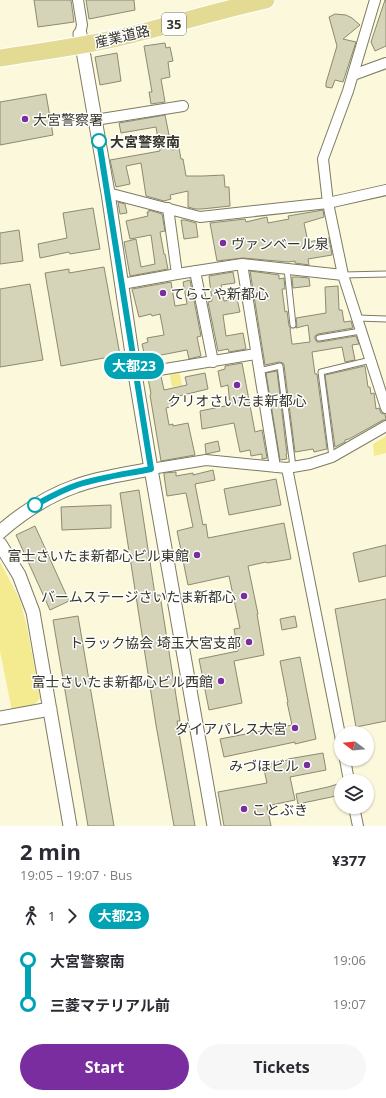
<!DOCTYPE html>
<html lang="en">
<head>
<meta charset="utf-8">
<style>
	body { margin:0; font-family:"Open Sans","Noto Sans JP",sans-serif; background:#f7f7f7; color:#2b2b33; height:100vh; display:flex; flex-direction:column; font-size:15px; white-space:nowrap }
	* { box-sizing:border-box; margin:0 }
	p { font-size:13px; color:#7c7c81 }
	.icon { flex:none; width:22px; height:22px; fill:none; stroke:currentColor; stroke-width:2; stroke-linecap:round; stroke-linejoin:round }
	.map { position:relative; height:826px; overflow:hidden }
	.sheet { display:flex; flex-direction:column; background:#fff; flex:1 }
	.sheet>* { flex:none }
	.badge { padding:0 8px; border-radius:13px; font-size:14px; line-height:26px }
	.needle { width:26px; rotate:286deg }
	.tools { position:absolute; left:334px; top:726px; display:grid; gap:8px }
	.tools a { display:grid; place-items:center; width:40px; height:40px; border-radius:50%; background:#fff; box-shadow:0 1px 3px #0004; font-size:20px }
	.map>.badge { position:absolute; translate:-50% -50%; box-shadow:0 0 0 2px #fff }
	.legs { display:flex; align-items:center; gap:6px; height:44px; padding:0 20px; font-size:13px }
	.legs p { margin-inline-start:auto }
	.head { display:flex; align-items:center; justify-content:space-between; height:68px; padding:0 20px }
	h1 { font-size:22px; font-weight:700; line-height:30px }
	.button { display:flex; gap:8px; margin-top:auto; padding:8px 20px }
	.button a { flex:1; height:46px; border-radius:24px; background:#7a2d9e; color:#fff; font-size:16px; font-weight:700; line-height:46px; text-align:center }
	.button a+a { background:#f7f7f7; color:#2b2b33 }
	ul { padding:0 20px; list-style:none }
	li { display:flex; align-items:center; gap:14px; height:44px; font-size:15px }
	li i { display:grid; place-items:center; width:6px; height:100%; margin:0 5px; background:currentColor }
	li i::after { content:''; width:10px; height:10px; margin:-5px; border:3px solid; border-radius:50%; background:#fff }
	li p { margin-inline-start:auto }
	li:first-child i { background:linear-gradient(#0000 50%,currentColor 0) }
	li:last-child i { background:linear-gradient(currentColor 50%,#0000 0) }
	.map>svg:first-child { display:block }
	.green { fill:#f4ea8f }
	.building { fill:#d5d3b8; stroke:#8c8a70 }
	.lines { fill:none; stroke-linecap:round; stroke-linejoin:round }
	.service-casing { stroke:#7d7b62; stroke-width:7 }
	.minor-casing { stroke:#7d7b62; stroke-width:12 }
	.tertiary-casing { stroke:#7d7b62; stroke-width:15 }
	.primary-casing { stroke:#fff; stroke-width:19 }
	.service { stroke:#fff; stroke-width:5 }
	.minor { stroke:#fff; stroke-width:10 }
	.tertiary { stroke:#fff; stroke-width:13 }
	.primary { stroke:#e3db94; stroke-width:17 }
	.line-1-casing { stroke:#fff; stroke-width:9 }
	.line-1 { stroke:#00a3b4; stroke-width:6 }
	.poi-dot { fill:#7a2d9e; stroke:#fff; stroke-width:1.5 }
	.stop-1-dot { fill:#fff; stroke:#00a3b4; stroke-width:2 }
	.labels { text-anchor:middle; dominant-baseline:central; stroke-width:3; stroke-linejoin:round; paint-order:stroke }
	.shield { fill:#fff; stroke:#727169; stroke-width:1 }
	.shield-label { font-size:13px; font-weight:bold; fill:#353429 }
	.street-label { font-size:14px; fill:#353429; stroke:#fff }
	.poi-label { font-size:14px; fill:#353429; stroke:#fff; text-anchor:end }
	.stop-label { font-size:14px; font-weight:bold; fill:#353429; stroke:#fff; text-anchor:start }
</style>
</head>
<body>
<div class="map">
<svg width="386" height="826" viewBox="0 0 386 826">
	<rect width="100%" height="100%" fill="#fbf8dc"/>
	<path class="green" d="M179 370 182 385 172 387 169 371Z
		M386 436V453L374 456 373 444Z
		M0 562 20 600 27 627 40 698 33 706 12 711 0 651Z"/>
	<path class="building" d="M34 0H71L74 22 38 27Z
		M86 0H134L135 10 89 19Z
		M385 0 386 1V46L375 51 371 42Z
		M335 14 346 15 352 18 360 25 343 39 356 42 343 82 335 80 332 88 326 87V83L337 46 329 17Z
		M165 43 166 48 170 47 173 61 168 62 170 77 161 79 165 102 151 104 149 92H152L144 46Z
		M117 53 121 81 100 85 95 57Z
		M46 94 53 135 0 145V102Z
		M165 115 172 150 179 148 181 159H183L186 176H203L224 175 225 187H229L230 206 202 209H195L188 207V191L170 195 171 199 164 201 146 196 141 163 126 166 130 184 116 187 110 160 160 151 156 127 121 133 119 123Z
		M118 202 125 204 127 213 120 214Z
		M93 208 100 249 70 254 69 252 40 258 38 244 67 238 63 213Z
		M149 210 162 214 165 231 160 232 164 254H165L168 269 130 276 124 242 136 239 141 267 155 264 151 235 130 239 126 221 148 216 147 212H149Z
		M323 210 324 217 304 223 308 242 329 238 332 255 308 259 309 265 295 263V261L288 262 243 258 217 261 210 223 245 219 246 222 267 217 268 223 289 219 288 216Z
		M181 220H185L196 223 198 237 184 239Z
		M19 230 23 261 0 264V233Z
		M104 267 120 355 61 366 45 273 69 269V273Z
		M250 271 279 275V279L284 278 285 289H282L285 312 287 311 289 326 291 329H290L292 344H294L310 342 308 325 296 328 297 325 296 318 326 313 325 287 338 286 339 310H342L344 322 351 321 353 328 318 334 315 336V339L317 342H320L356 336 359 344 352 345 355 360 345 362 342 347 312 352 315 374H317L327 449 314 452 313 449 295 452 284 365 283 363 279 362 265 365Z
		M233 272 235 283 221 285 224 301 237 299 240 312 223 315 226 336 243 333 246 349 229 352 228 349 218 351 208 302 212 301 209 276Z
		M292 277H298L309 278 310 286 293 288Z
		M190 280 201 336 197 337 201 356 189 359 187 350 156 356 158 364 147 365 142 344 148 342 147 338 164 335 160 314 152 316 151 314 139 317 132 289 171 282 175 306 187 304 183 282Z
		M30 284 43 360 0 367V289Z
		M242 363 255 432 262 430 267 458 262 459V454L251 456 250 450 240 452 234 423 202 429 200 411 230 405 228 385 221 387 218 371 225 369V366Z
		M365 366 368 387H370L371 394 374 393 376 409 379 408 381 413 385 414 386 420H383L349 439 345 440V442L335 447 325 375Z
		M277 371 287 454H286L287 459 280 460 266 373Z
		M205 373 208 389 179 396V398L172 399 173 406 166 408 169 425 173 424V426L188 423 195 455 161 461 150 395 151 394 148 378 161 376 164 390 187 385 185 377Z
		M218 441 220 451 206 454 205 444Z
		M213 470 215 480 195 484 203 525 206 524 208 538 284 523 291 559 267 563 266 562 248 566 258 614H257L264 655 234 661 242 703 209 710 199 659 238 651 234 629 240 628 229 576 188 585 177 531 193 527 186 493 167 496 164 475V473L176 472V476L193 473V475Z
		M276 479 281 505 229 515 224 489Z
		M139 490 155 595H160L180 721H177L195 826H174L156 725 120 493Z
		M111 505V528L62 530 61 507Z
		M35 526 69 601 50 610 16 535Z
		M386 545V576L359 582 353 553Z
		M386 599V721L356 727 335 609Z
		M78 616 114 826H88L53 620Z
		M295 616 297 627 282 630 280 619Z
		M300 657 316 739 295 744V742L224 757 220 739 292 725 287 702H288L280 661Z
		M323 753 326 770 290 777 295 800 267 806 271 826H224L218 792 267 783 263 765 288 760V759Z
		M341 783V795L298 804 296 794 328 787Z"/>
	<g class="lines">
		<defs>
			<path id="service" d="M287 269 293 325
				M343 275 386 274
				M357 318 386 319
				M319 338 361 331
				M259 371 280 366 293 467
				M332 457 321 372 371 360"/>
			<path id="minor" d="M78 0 82 25 80 34
				M375 0 348 91 323 159 328 203 343 275 386 408
				M353 75 386 63
				M95 120 183 106
				M108 193 200 217 328 203 386 190
				M168 208 177 274
				M242 264 275 467
				M195 271 213 362
				M122 284 177 274 242 264 343 275
				M135 374 256 354
				M287 468 341 740
				M151 469 206 460 287 468 310 464 332 457 386 426
				M345 759 349 781
				M354 807 358 826"/>
			<path id="tertiary" d="M80 34 108 193 135 374 151 469 214 826
				M0 532C23 512 47 496 76 486 100 477 126 474 151 469
				M0 544 19 575 33 612 70 826
				M0 718 50 709"/>
			<path id="primary" d="M0 58C43 51 87 46 130 35 175 24 220 10 266 0"/>
		</defs>
		<use href="#service" class="service-casing"/>
		<use href="#minor" class="minor-casing"/>
		<use href="#tertiary" class="tertiary-casing"/>
		<use href="#primary" class="primary-casing"/>
		<use href="#service" class="service"/>
		<use href="#minor" class="minor"/>
		<use href="#tertiary" class="tertiary"/>
		<use href="#primary" class="primary"/>
	</g>
	<g class="lines">
		<defs>
			<path id="line-1" d="M35 505C48 498 62 490 77 485 101 477 126 474 151 469L99 141"/>
		</defs>
		<use href="#line-1" class="line-1-casing"/>
		<use href="#line-1" class="line-1"/>
	</g>
	<g class="poi-dot">
		<circle cx="25" cy="119" r="4"/>
		<circle cx="223" cy="243" r="4"/>
		<circle cx="163" cy="293" r="4"/>
		<circle cx="237" cy="385" r="4"/>
		<circle cx="197" cy="555" r="4"/>
		<circle cx="244" cy="596" r="4"/>
		<circle cx="249" cy="642" r="4"/>
		<circle cx="221" cy="681" r="4"/>
		<circle cx="295" cy="728" r="4"/>
		<circle cx="307" cy="765" r="4"/>
		<circle cx="244" cy="809" r="4"/>
	</g>
	<g class="stop-1-dot">
		<circle cx="99" cy="141" r="7"/>
		<circle cx="35" cy="505" r="7"/>
	</g>
	<g class="labels">
		<rect class="shield" x="162" y="13" width="24" height="22" rx="3"/>
		<g class="shield-label">
			<text x="174" y="24">35</text>
		</g>
		<g class="street-label">
			<text transform="translate(122 36) rotate(-13)">産業道路</text>
		</g>
		<g class="poi-label">
			<text x="33" y="119" text-anchor="start">大宮警察署</text>
			<text x="231" y="243" text-anchor="start">ヴァンベール泉</text>
			<text x="171" y="293" text-anchor="start">てらこや新都心</text>
			<text x="237" y="400" text-anchor="middle">クリオさいたま新都心</text>
			<text x="189" y="555">富士さいたま新都心ビル東館</text>
			<text x="236" y="596">バームステージさいたま新都心</text>
			<text x="241" y="642">トラック協会 埼玉大宮支部</text>
			<text x="213" y="681">富士さいたま新都心ビル西館</text>
			<text x="287" y="728">ダイアパレス大宮</text>
			<text x="299" y="765">みづほビル</text>
			<text x="252" y="809" text-anchor="start">ことぶき</text>
		</g>
		<g class="stop-label">
			<text x="110" y="141">大宮警察南</text>
		</g>
	</g>
</svg>
<div class="tools">
<a><svg class="needle" viewBox="-14 -14 28 28"><path d="M0-13l5 13h-10z" fill="#e53935"/><path d="M0 13l5-13h-10z" fill="#7c7c81"/></svg></a>
<a><svg class="icon" aria-label="layers" viewBox="0 0 24 24"><path d="M12 4l9 5-9 5-9-5zM3 14l9 5 9-5"/></svg></a>
</div>
<b class="badge" style="left:134px;top:366px;background:#00a3b4;color:#fff">大都23</b>
</div>
<section class="sheet">
<div class="head"><div><h1>2 min</h1><p>19:05 – 19:07 · Bus</p></div><b>¥377</b></div>
<div class="legs"><svg class="icon" aria-label="walk" viewBox="0 0 24 24"><circle cx="13" cy="4" r="2"/><path d="M13 8l-2 6 4 7M11 14l-3 7M7 12l3-4h3l4 4"/></svg>1<svg class="icon" aria-label="forward" viewBox="0 0 24 24"><path d="M9 5l7 7-7 7"/></svg><b class="badge" style="background:#00a3b4;color:#fff">大都23</b></div>
<ul>
<li><i style="color:#00a3b4"></i><b>大宮警察南</b><p>19:06</p></li>
<li><i style="color:#00a3b4"></i><b>三菱マテリアル前</b><p>19:07</p></li>
</ul>
<div class="button"><a>Start</a><a>Tickets</a></div>
</section>
</body>
</html>
